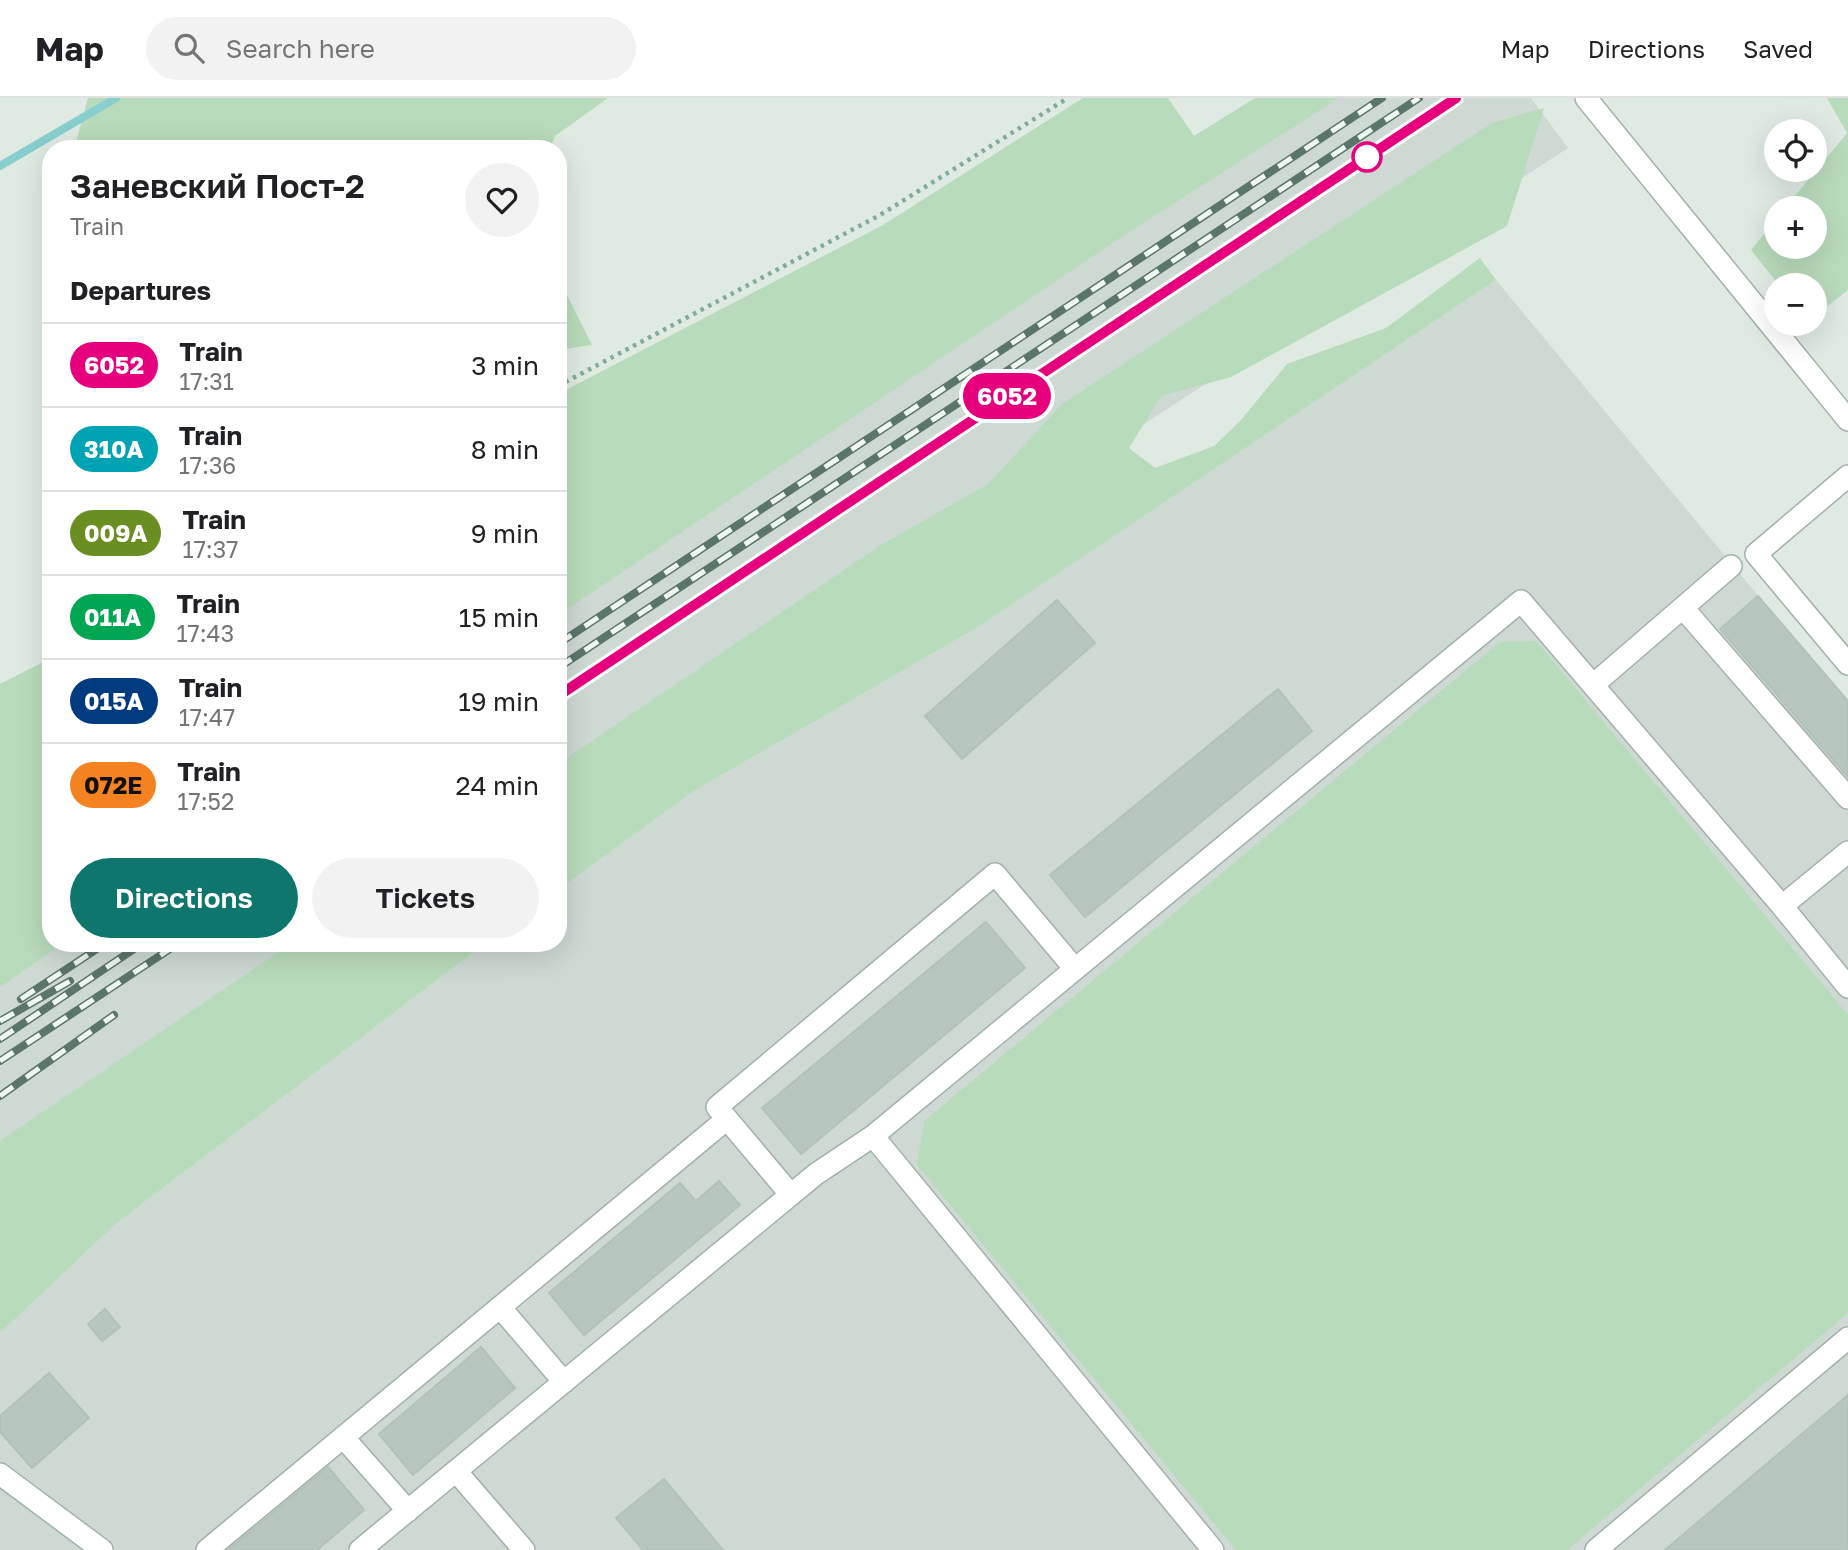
<!DOCTYPE html>
<html lang="en">
<head>
<meta charset="utf-8">
<style>
	body { margin:0; font-family:"Golos Text",sans-serif; background:#f2f2f2; color:#202124; height:100vh; display:flex; flex-direction:column; font-size:26px; white-space:nowrap }
	* { box-sizing:border-box; margin:0 }
	p { font-size:23px; color:#757577 }
	.icon { flex:none; width:38px; height:38px; fill:none; stroke:currentColor; stroke-width:2; stroke-linecap:round; stroke-linejoin:round }
	.map { position:relative; flex:1; overflow:hidden }
	.panel { position:absolute; left:42px; top:42px; width:525px; height:812px; display:flex; flex-direction:column; background:#fff; border-radius:28px; box-shadow:0 7px 28px #0002 }
	.panel>* { flex:none }
	.badge { padding:0 14px; border-radius:23px; font-size:24px; line-height:46px }
	.controls { position:absolute; left:1764px; top:21px; display:grid; gap:14px }
	.controls a { display:grid; place-items:center; width:63px; height:63px; border-radius:50%; background:#fff; box-shadow:0 7px 28px #0002; font-size:35px }
	.map>.badge { position:absolute; translate:-50% -50%; box-shadow:0 0 0 4px #fff }
	h2 { padding:0 28px; font-size:26px; line-height:63px }
	.round { display:grid; place-items:center; flex:none; width:74px; height:74px; border-radius:37px; background:#f2f2f2 }
	.head { display:flex; align-items:center; justify-content:space-between; height:119px; padding:0 28px }
	h1 { font-size:33px; font-weight:600; line-height:52px }
	.action { display:flex; gap:14px; margin-top:auto; padding:14px 28px }
	.action a { flex:1; height:80px; border-radius:42px; background:#0f766e; color:#fff; font-size:28px; font-weight:600; line-height:80px; text-align:center }
	.action a+a { background:#f2f2f2; color:#202124 }
	ul { padding:0; list-style:none }
	li { display:flex; align-items:center; gap:21px; height:84px; padding:0 28px; border-top:2px solid #e0e0e0 }
	li div { flex:1 }
	li b { display:block; font-size:26px }
	li em { font-style:normal }
	li .badge { min-width:77px; font-weight:700; text-align:center }
	header { display:flex; align-items:center; gap:42px; box-sizing:border-box; height:98px; padding:0 35px; background:#fff; border-bottom:2px solid #e0e0e0 }
	header strong { font-size:33px }
	nav { display:flex; gap:38px; margin-inline-start:auto; font-size:24px }
	.search { width:490px; height:63px; background:#f2f2f2; display:flex; align-items:center; gap:18px; box-sizing:border-box; padding:0 24px; border-radius:38px; color:#757577; font-size:26px }
	.map>svg:first-child { display:block }
	.built { fill:#cdd9d2 }
	.green { fill:#b8dbbb }
	.lines { fill:none; stroke-linecap:round; stroke-linejoin:round }
	.stream { stroke:#87cecd; stroke-width:8 }
	.building { fill:#b7c7be; stroke:#b1c3b9; stroke-width:2 }
	.minor-casing { stroke:#a2b1a9; stroke-width:24 }
	.path { stroke:#80ad97; stroke-width:4.5; stroke-dasharray:3.5 5; stroke-linecap:butt }
	.minor { stroke:#fff; stroke-width:21 }
	.rail-casing { stroke:#5a7569; stroke-width:8 }
	.rail { stroke:#eff7f1; stroke-width:5; stroke-dasharray:16; stroke-linecap:butt }
	.line-casing { stroke:#fff; stroke-width:16 }
	.line { stroke:#e6007e; stroke-width:10 }
	.stop-dot { fill:#fff; stroke:#e6007e; stroke-width:3.5 }
</style>
</head>
<body>
<header>
<strong>Map</strong>
<div class="search"><svg class="icon" aria-label="search" viewBox="0 0 24 24"><circle cx="10" cy="10" r="6"/><path d="M15 15l6 6"/></svg>Search here</div>
<nav><a>Map</a><a>Directions</a><a>Saved</a></nav>
</header>
<div class="map">
<svg width="1848" height="1452" viewBox="0 0 1848 1452">
	<rect width="100%" height="100%" fill="#dfeae3"/>
	<path class="built" d="M1290 0H1531L1568 50 558 708V484Z
		M1496 182 1848 606V1452H0V1235L118 1124 486 845H558V792L694 693 980 528Z
		M51 845H348L0 1072V862Z"/>
	<path class="green" d="M88 0H608L555 38 550 51H74Z
		M1083 0H1168L1194 38 1255 0H1339L1126 136 558 517V296L883 127Z
		M1827 0H1848V192L1815 218V187H1779L1751 152 1776 121V149H1815V110H1785L1847 35Z
		M1544 10 1507 128 1231 279 1161 298 1129 350 1155 370 1214 348 1241 322 1287 266 1386 230 1480 160 1496 182 980 528 694 693 558 792V666L881 447 988 386 1062 306 1492 25Z
		M558 179 592 247 558 252Z
		M1536 543 1848 917V1215L1567 1452H1236L917 1067 924 1023 1500 544Z
		M51 560V845H64L0 889V586Z
		M292 845H486L118 1124 0 1235V1043Z"/>
	<g class="lines">
		<path class="stream" d="M0 68 116 0"/>
	</g>
	<path class="building" d="M1758 498 1848 603V679L1720 531Z
		M1057 502 1095 545 962 661 925 618Z
		M1278 591 1312 633 1085 819 1050 777Z
		M986 824 1025 870 801 1056 762 1010Z
		M719 1083 740 1107 584 1237 549 1195 680 1085 696 1103Z
		M105 1211 120 1229 102 1243 88 1226Z
		M481 1249 515 1290 413 1377 379 1336Z
		M49 1275 89 1320 32 1370 0 1334V1318Z
		M1848 1297V1452H1665Z
		M328 1369 364 1412 317 1452H228Z
		M664 1381 723 1452H643L616 1420Z"/>
	<g class="lines">
		<defs>
			<path id="minor" d="M1586 0 1848 322
				M1848 378 1756 456 1848 566
				M1683 510 1848 700
				M1593 587 1731 468
				M1848 754 1782 808 1848 889
				M873 1038 1213 1452
				M791 1097 717 1009 995 776 1075 871
				M500 1209 564 1284
				M343 1339 408 1413
				M456 1373 524 1452
				M0 1376 102 1452
				M207 1452 727 1021
				M360 1452 816 1076 873 1038 1521 503 1782 808
				M1596 1452 1848 1240"/>
		</defs>
		<use href="#minor" class="minor-casing"/>
		<path class="path" d="M558 288 880 117 1068 0"/>
		<use href="#minor" class="minor"/>
		<defs>
			<path id="rail" d="M558 546 1382 0
				M558 570 1419 0
				M558 598 1456 0
				M21 901 106 845
				M0 923 70 883
				M0 941 143 845
				M0 963 179 845
				M0 998 114 917"/>
		</defs>
		<use href="#rail" class="rail-casing"/>
		<use href="#rail" class="rail"/>
	</g>
	<g class="lines">
		<defs>
			<path id="line" d="M558 598 1456 0"/>
		</defs>
		<use href="#line" class="line-casing"/>
		<use href="#line" class="line"/>
	</g>
	<circle class="stop-dot" cx="1367" cy="59" r="14"/>
</svg>
<div class="controls">
<a><svg class="icon" aria-label="locate" viewBox="0 0 24 24"><circle cx="12" cy="12" r="6"/><path d="M12 2v4M12 18v4M2 12h4M18 12h4"/></svg></a>
<a>+</a>
<a>−</a>
</div>
<b class="badge" style="left:1007px;top:298px;background:#e6007e;color:#fff">6052</b>
<section class="panel">
<div class="head"><div><h1>Заневский Пост-2</h1><p>Train</p></div><a class="round"><svg class="icon" aria-label="heart" viewBox="0 0 24 24"><path d="M12 20l-8-8c-3-5 5-10 8-4 3-6 11-1 8 4z"/></svg></a></div>
<h2>Departures</h2>
<ul>
<li><span class="badge" style="background:#e6007e;color:#fff">6052</span><div><b>Train</b><p>17:31</p></div><em>3 min</em></li>
<li><span class="badge" style="background:#00a3b4;color:#fff">310А</span><div><b>Train</b><p>17:36</p></div><em>8 min</em></li>
<li><span class="badge" style="background:#6b8e23;color:#fff">009А</span><div><b>Train</b><p>17:37</p></div><em>9 min</em></li>
<li><span class="badge" style="background:#00a651;color:#fff">011А</span><div><b>Train</b><p>17:43</p></div><em>15 min</em></li>
<li><span class="badge" style="background:#003b80;color:#fff">015А</span><div><b>Train</b><p>17:47</p></div><em>19 min</em></li>
<li><span class="badge" style="background:#f58220;color:#111">072Е</span><div><b>Train</b><p>17:52</p></div><em>24 min</em></li>
</ul>
<div class="action"><a>Directions</a><a>Tickets</a></div>
</section>
</div>
</body>
</html>
